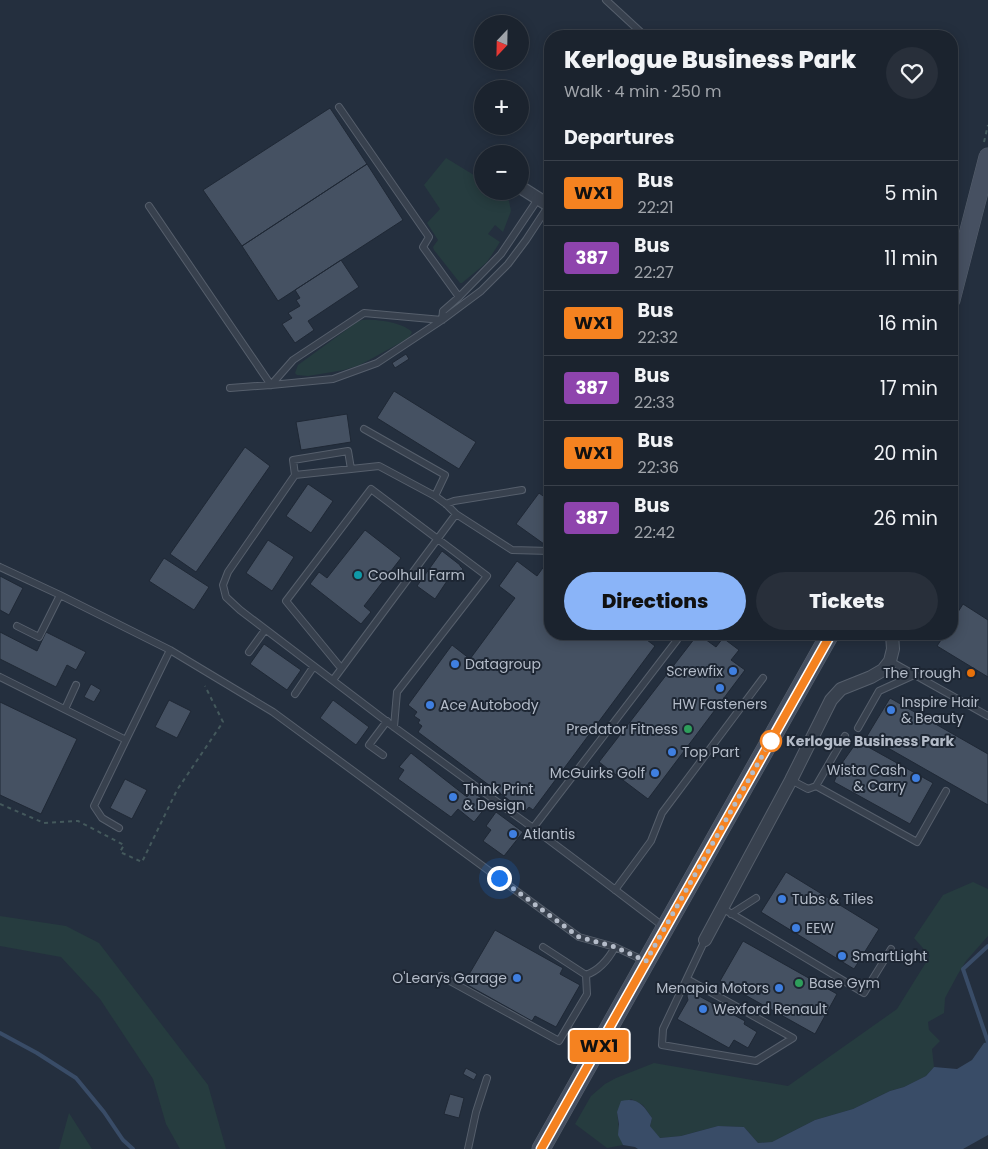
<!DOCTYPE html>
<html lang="en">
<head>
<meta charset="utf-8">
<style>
	body { margin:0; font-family:Poppins,sans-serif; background:#282f3a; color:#f1f3f6; height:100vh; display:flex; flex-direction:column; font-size:19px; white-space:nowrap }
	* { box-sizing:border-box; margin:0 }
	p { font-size:16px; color:#a0a4aa }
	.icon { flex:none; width:28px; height:28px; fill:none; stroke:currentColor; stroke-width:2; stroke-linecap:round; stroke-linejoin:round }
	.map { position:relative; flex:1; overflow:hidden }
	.panel { position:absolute; left:544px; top:30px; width:414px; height:610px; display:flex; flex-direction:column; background:#1b232e; border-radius:20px; box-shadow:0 2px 12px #0003,0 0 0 1px #39404a }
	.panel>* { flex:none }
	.badge { padding:0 10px; border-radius:4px; font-size:18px; line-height:32px }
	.needle { width:32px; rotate:202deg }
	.controls { position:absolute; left:474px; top:15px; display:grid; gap:10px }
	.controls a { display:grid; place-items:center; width:55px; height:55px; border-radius:50%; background:#1b232e; box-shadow:0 2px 12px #0003,0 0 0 1px #39404a; font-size:25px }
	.you { position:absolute; width:25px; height:25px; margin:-12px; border:4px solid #fff; border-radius:50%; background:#1a73e8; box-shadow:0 0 0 8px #1a73e833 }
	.map>.badge { position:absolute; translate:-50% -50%; box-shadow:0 0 0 2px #fff }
	h2 { padding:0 20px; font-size:19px; line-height:45px }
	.round { display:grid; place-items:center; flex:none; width:52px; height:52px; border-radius:26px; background:#282f3a }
	.headline { display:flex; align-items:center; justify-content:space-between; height:85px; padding:0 20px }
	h1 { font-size:24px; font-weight:800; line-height:38px }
	.button { display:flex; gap:10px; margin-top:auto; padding:10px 20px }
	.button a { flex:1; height:58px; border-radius:30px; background:#8ab4f8; color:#111; font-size:20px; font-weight:800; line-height:58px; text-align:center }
	.button a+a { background:#282f3a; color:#f1f3f6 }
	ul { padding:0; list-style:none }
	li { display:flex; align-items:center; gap:15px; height:65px; padding:0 20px; border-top:1px solid #39404a }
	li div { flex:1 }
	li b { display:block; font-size:19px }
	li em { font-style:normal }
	li .badge { min-width:55px; font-weight:700; text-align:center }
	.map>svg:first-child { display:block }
	.green { fill:#263c3f }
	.water { fill:#394c67 }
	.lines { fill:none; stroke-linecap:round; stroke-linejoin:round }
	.stream { stroke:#394c67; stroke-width:4 }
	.building { fill:#455162; stroke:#1f2835 }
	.lane-casing { stroke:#565f6c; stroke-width:8 }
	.street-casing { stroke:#565f6c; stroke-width:14 }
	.secondary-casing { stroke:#565f6c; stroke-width:19 }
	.path { stroke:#44595c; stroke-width:2; stroke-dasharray:4 4; stroke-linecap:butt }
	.lane { stroke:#38414e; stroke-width:6 }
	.street { stroke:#38414e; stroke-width:12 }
	.secondary { stroke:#465061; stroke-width:18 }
	.line-casing { stroke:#fff; stroke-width:11 }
	.line { stroke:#f58220; stroke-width:8 }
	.walk { stroke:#b4bcc9; stroke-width:5; stroke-dasharray:0 9 }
	.culture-dot { fill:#0f9aa8; stroke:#1d2633; stroke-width:2 }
	.shop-dot { fill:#3f7fe0; stroke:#1d2633; stroke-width:2 }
	.food-dot { fill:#e8710a; stroke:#1d2633; stroke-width:2 }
	.leisure-dot { fill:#2e9e5b; stroke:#1d2633; stroke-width:2 }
	.stop-dot { fill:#fff; stroke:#f58220; stroke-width:2.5 }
	.labels { text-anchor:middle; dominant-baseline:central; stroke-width:4; stroke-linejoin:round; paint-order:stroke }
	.poi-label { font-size:14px; fill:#b4bcc9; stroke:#1d2633; text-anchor:start }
	.stop-label { font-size:14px; font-weight:bold; fill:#b4bcc9; stroke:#1d2633; text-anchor:start }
</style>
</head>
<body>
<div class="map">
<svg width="988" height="1149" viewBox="0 0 988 1149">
	<rect width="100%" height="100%" fill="#242f3e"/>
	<path class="green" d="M446 158 482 180V191H501L509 201 511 211 503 232 495 225 488 234 500 242 491 256 486 263 462 283H460L434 250 433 247 438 240 427 223 440 209 424 185Z
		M362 320C375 319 402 322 412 332L410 336 407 339 360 365 344 370 308 376 297 375 295 373 298 365 357 322Z
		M973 882 988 889V936L966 961 958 974 945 998 944 1013 928 1022 929 1030 940 1041 932 1049 934 1067 926 1076 904 1087 890 1091 853 1109 815 1120 772 1142 758 1143 744 1127 718 1126 681 1136 659 1138 650 1126 652 1118 643 1105 631 1099 617 1112C619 1124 618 1134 623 1145L607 1148 575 1124 591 1096 605 1084 616 1078 654 1063 788 1086 897 1009 930 956 914 938 943 895Z
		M0 916 66 926 99 943 208 1085 226 1149H180L166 1124 153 1079 100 999 61 957 0 946Z
		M69 1113 92 1149H59Z"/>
	<path class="water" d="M988 1042V1135L963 1149H638L635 1147 623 1145 618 1135 619 1124 617 1112 621 1101C638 1097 643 1105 652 1118L650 1126 660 1138 681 1136 718 1126 744 1127 758 1143 772 1142 815 1120 853 1109 890 1091 904 1087 926 1076 934 1067 957 1069 972 1060 984 1043Z"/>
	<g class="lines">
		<path class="stream" d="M0 1033 37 1053 76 1078 104 1112 123 1140 133 1149
			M988 1042 963 969 988 946"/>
	</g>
	<path class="building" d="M330 108 367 164 242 246 203 190Z
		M367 164 403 220 278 301 242 246Z
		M341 260 359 287 308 321 314 330 295 343 282 324 292 318 288 313 300 306 296 300 300 298 295 290Z
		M406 354 409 359 395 368 392 363Z
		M394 391 476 442 459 469 377 418Z
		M347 414 351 442 301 450 296 422Z
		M245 447 270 466 196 572 170 554Z
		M308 484 333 501 311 533 286 516Z
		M539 493 550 501V537L544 544 516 524Z
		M365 530 401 558 364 606 371 612 361 624 310 584 319 572 327 578Z
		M268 540 294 557 272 591 246 573Z
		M442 551 460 565V566L463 569 454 581 449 578 435 599 417 586Z
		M164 558 209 587 194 610 149 581Z
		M550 558V634H645L643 637 655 646 533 810 529 807 525 812 418 732 422 726 418 723 420 720 414 716 417 712 408 705 452 645 470 659 515 598 499 586 517 561 537 576Z
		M0 576 23 588 9 615 0 610Z
		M963 604 988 620V677L937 646 945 634H951V623Z
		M0 632 37 651 46 632 86 652 76 670 67 665 56 687 0 659Z
		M698 634 716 647 723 638 739 650 731 660 745 670 648 799 599 762Z
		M264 644 301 670 287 690 250 664Z
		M91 684 101 690 94 702 84 697Z
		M890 698 988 754V805L867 736Z
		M169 700 191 711 177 738 155 727Z
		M333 700 369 727 356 745 320 718Z
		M0 702 77 739 41 814 0 795Z
		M861 743 933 783 910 824 834 782 842 763 854 746 858 748Z
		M411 753 467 797 471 791 489 803 474 822 458 809 451 817 398 779 404 770 399 767Z
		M125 779 147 790 132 819 110 808Z
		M496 812 523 832 504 856 483 841 491 830 486 826Z
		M786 872 879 929 854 969 761 912Z
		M495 930 563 968 560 974 580 985 556 1027 535 1016 532 1021 464 983Z
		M743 941 837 994 815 1034 720 981Z
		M694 989 698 991 699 996 745 1021 744 1024 757 1032 748 1048 734 1040 729 1048 677 1019 688 1000 687 996 688 992Z
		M466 1068 477 1074 474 1080 463 1074Z
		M450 1094 464 1098 459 1118 444 1114Z"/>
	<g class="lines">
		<defs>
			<path id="lane" d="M606 0 645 36
				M339 107 429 237 423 247 459 297
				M149 206 271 385
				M271 385 293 360 364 313 442 320 443 311 459 297 501 254 538 199
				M230 388 271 385 333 379 377 363 442 320 481 291 508 264 526 240 549 205
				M364 429 445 475 435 496
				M295 475 293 460 348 451 351 469
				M446 504 454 501 522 490
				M0 567 60 595 170 650
				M17 626 39 637 60 595
				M249 652 265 630
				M890 661 988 716
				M341 668 286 601 371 489 487 576 397 692 394 727
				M0 677 126 740 170 650 273 712 579 937 615 947 645 961
				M333 680 456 514
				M295 694 314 666
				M65 709 76 685
				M858 728 879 691 914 675
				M383 755 369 745 387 721
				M791 780 808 789 816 786 845 736
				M816 786 917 842 946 791
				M119 828 102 818 94 806 126 740
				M533 828 394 727 240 610 226 597 223 585 228 572 295 475 379 466 435 496 446 504 456 514 512 550 550 551
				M615 890 651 841 662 813 763 678
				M722 908 864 993 891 949
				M731 914 756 898
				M664 927 597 876 533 828 677 640 668 634
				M543 947 586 975
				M586 975C600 970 608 960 615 947
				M441 976 559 1041 587 994 586 975
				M687 979 793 1038 756 1061 662 1045 663 1029 705 940
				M468 1149 476 1112 487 1078"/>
			<path id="street" d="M520 187 550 206
				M705 940 791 780 831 700 841 689 871 677 883 670 890 661 893 649 892 634"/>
			<path id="secondary" d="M951 300 988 157
				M541 1149 830 634"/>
		</defs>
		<use href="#lane" class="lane-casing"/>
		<use href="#street" class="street-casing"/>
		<use href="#secondary" class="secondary-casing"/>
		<path class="path" d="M984 142 988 125
			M0 804 44 823 78 821 124 845 120 852 142 862 177 790 223 722 205 686"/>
		<use href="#lane" class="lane"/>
		<use href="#street" class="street"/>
		<use href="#secondary" class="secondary"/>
	</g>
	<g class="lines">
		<defs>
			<path id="line" d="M541 1149 831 634"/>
		</defs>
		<use href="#line" class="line-casing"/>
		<use href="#line" class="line"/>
		<path class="walk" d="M499 878 579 937 615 947 646 961 774 735 771 741"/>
	</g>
	<circle class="culture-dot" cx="358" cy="575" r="5"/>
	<g class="shop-dot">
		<circle cx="455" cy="664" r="5"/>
		<circle cx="733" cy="671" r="5"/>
		<circle cx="720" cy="688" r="5"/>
		<circle cx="430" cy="705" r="5"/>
		<circle cx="891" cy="710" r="5"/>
		<circle cx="672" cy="752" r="5"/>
		<circle cx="655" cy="773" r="5"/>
		<circle cx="916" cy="778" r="5"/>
		<circle cx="453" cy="797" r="5"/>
		<circle cx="513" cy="834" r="5"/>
		<circle cx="782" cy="899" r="5"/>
		<circle cx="796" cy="928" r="5"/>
		<circle cx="842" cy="956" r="5"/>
		<circle cx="517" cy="978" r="5"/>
		<circle cx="779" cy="988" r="5"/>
		<circle cx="703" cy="1009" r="5"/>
	</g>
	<circle class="food-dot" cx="971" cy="673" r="5"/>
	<g class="leisure-dot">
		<circle cx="688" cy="729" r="5"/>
		<circle cx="799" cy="983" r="5"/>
	</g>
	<circle class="stop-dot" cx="771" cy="741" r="10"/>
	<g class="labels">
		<g class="poi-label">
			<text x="368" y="575">Coolhull Farm</text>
			<text x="465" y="664">Datagroup</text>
			<text x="723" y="671" text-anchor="end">Screwfix</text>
			<text x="961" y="673" text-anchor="end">The Trough</text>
			<text x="901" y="702">Inspire Hair<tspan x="901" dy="16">&amp; Beauty</tspan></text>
			<text x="720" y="704" text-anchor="middle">HW Fasteners</text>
			<text x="440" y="705">Ace Autobody</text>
			<text x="678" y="729" text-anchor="end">Predator Fitness</text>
			<text x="682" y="752">Top Part</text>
			<text x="906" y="770" text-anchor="end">Wista Cash<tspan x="906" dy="16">&amp; Carry</tspan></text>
			<text x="645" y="773" text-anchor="end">McGuirks Golf</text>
			<text x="463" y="789">Think Print<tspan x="463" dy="16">&amp; Design</tspan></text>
			<text x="523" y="834">Atlantis</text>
			<text x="792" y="899">Tubs &amp; Tiles</text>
			<text x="806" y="928">EEW</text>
			<text x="852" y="956">SmartLight</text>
			<text x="507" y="978" text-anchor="end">O'Learys Garage</text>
			<text x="809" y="983">Base Gym</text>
			<text x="769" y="988" text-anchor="end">Menapia Motors</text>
			<text x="713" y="1009">Wexford Renault</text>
		</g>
		<g class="stop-label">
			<text x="786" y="741">Kerlogue Business Park</text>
		</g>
	</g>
</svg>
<div class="controls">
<a><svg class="needle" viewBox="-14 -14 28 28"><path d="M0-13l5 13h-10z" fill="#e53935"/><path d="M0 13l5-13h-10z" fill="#a0a4aa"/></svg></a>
<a>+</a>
<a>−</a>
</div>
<div class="you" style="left:499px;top:878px"></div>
<b class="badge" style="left:599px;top:1046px;background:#f58220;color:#111">WX1</b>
<section class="panel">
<div class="headline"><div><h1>Kerlogue Business Park</h1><p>Walk · 4 min · 250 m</p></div><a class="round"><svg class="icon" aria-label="heart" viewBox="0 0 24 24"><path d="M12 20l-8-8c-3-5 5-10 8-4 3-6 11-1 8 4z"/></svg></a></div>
<h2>Departures</h2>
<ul>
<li><span class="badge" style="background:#f58220;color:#111">WX1</span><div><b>Bus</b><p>22:21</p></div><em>5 min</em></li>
<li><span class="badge" style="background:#8e44ad;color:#fff">387</span><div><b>Bus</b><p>22:27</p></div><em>11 min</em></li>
<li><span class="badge" style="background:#f58220;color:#111">WX1</span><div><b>Bus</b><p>22:32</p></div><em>16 min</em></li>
<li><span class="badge" style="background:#8e44ad;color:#fff">387</span><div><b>Bus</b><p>22:33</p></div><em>17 min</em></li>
<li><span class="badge" style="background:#f58220;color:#111">WX1</span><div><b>Bus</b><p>22:36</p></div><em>20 min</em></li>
<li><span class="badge" style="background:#8e44ad;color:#fff">387</span><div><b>Bus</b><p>22:42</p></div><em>26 min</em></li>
</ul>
<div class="button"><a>Directions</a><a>Tickets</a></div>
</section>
</div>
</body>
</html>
